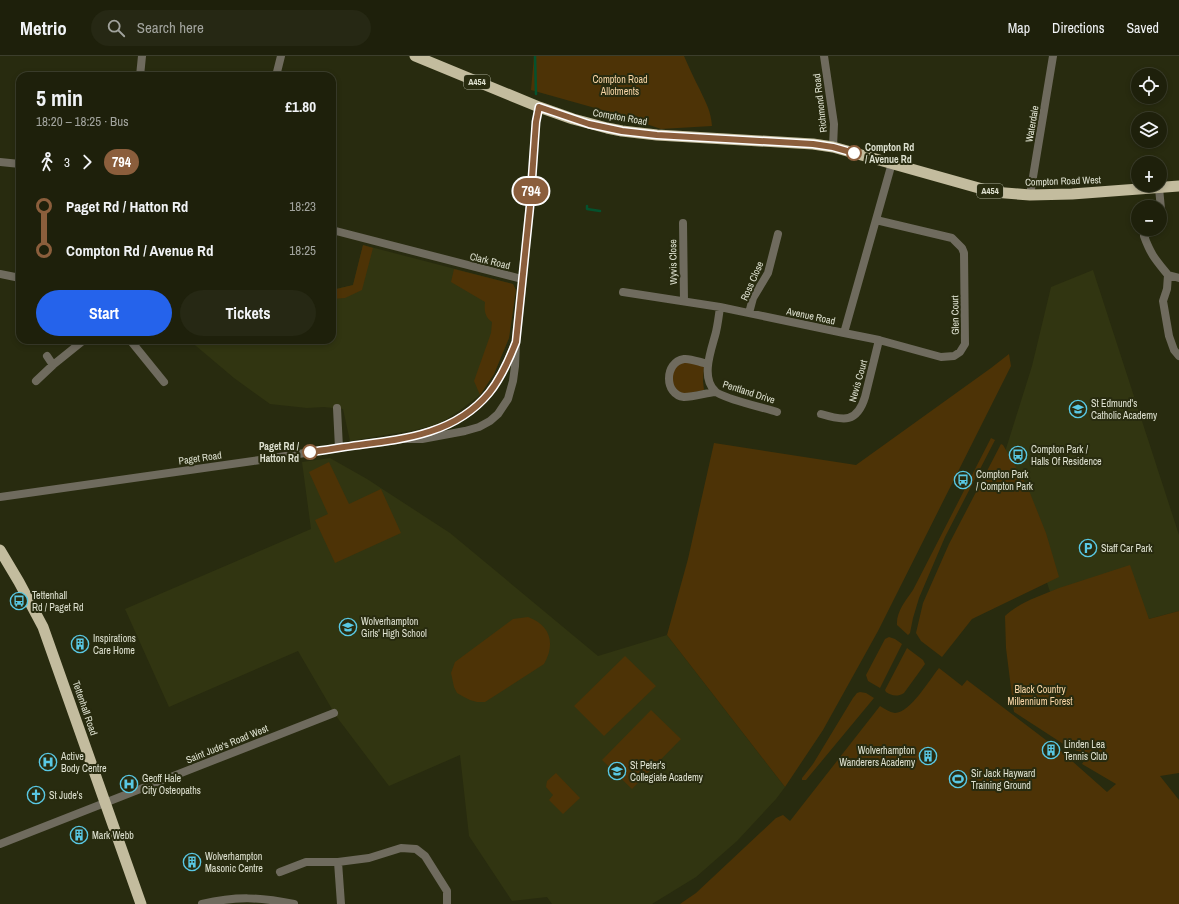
<!DOCTYPE html>
<html lang="en">
<head>
<meta charset="utf-8">
<style>
	body { margin:0; font-family:"Archivo Narrow",sans-serif; background:#262814; color:#f1f3f6; height:100vh; display:flex; flex-direction:column; font-size:15px; white-space:nowrap }
	* { box-sizing:border-box; margin:0 }
	p { font-size:13px; color:#a1a39d }
	.icon { flex:none; width:22px; height:22px; fill:none; stroke:currentColor; stroke-width:2; stroke-linecap:round; stroke-linejoin:round }
	.map { position:relative; flex:1; overflow:hidden }
	.panel { position:absolute; left:16px; top:16px; width:320px; height:272px; display:flex; flex-direction:column; background:#1e200b; border-radius:12px; box-shadow:0 2px 6px #0003,0 0 0 1px #3c3e2c }
	.panel>* { flex:none }
	.badge { padding:0 8px; border-radius:13px; font-size:14px; line-height:26px }
	.buttons { position:absolute; left:1131px; top:12px; display:grid; gap:8px }
	.buttons a { display:grid; place-items:center; width:36px; height:36px; border-radius:50%; background:#1e200b; box-shadow:0 2px 6px #0003,0 0 0 1px #3c3e2c; font-size:20px }
	.map>.badge { position:absolute; translate:-50% -50%; box-shadow:0 0 0 2px #fff }
	.legs { display:flex; align-items:center; gap:6px; height:44px; padding:0 20px; font-size:13px }
	.legs p { margin-inline-start:auto }
	.overview { display:flex; align-items:center; justify-content:space-between; height:68px; padding:0 20px }
	h1 { font-size:22px; font-weight:700; line-height:30px }
	.action { display:flex; gap:8px; margin-top:auto; padding:8px 20px }
	.action a { flex:1; height:46px; border-radius:24px; background:#2563eb; color:#fff; font-size:16px; font-weight:700; line-height:46px; text-align:center }
	.action a+a { background:#262814; color:#f1f3f6 }
	ul { padding:0 20px; list-style:none }
	li { display:flex; align-items:center; gap:14px; height:44px; font-size:15px }
	li i { display:grid; place-items:center; width:6px; height:100%; margin:0 5px; background:currentColor }
	li i::after { content:''; width:10px; height:10px; margin:-5px; border:3px solid; border-radius:50%; background:#1e200b }
	li p { margin-inline-start:auto }
	li:first-child i { background:linear-gradient(#0000 50%,currentColor 0) }
	li:last-child i { background:linear-gradient(currentColor 50%,#0000 0) }
	header { display:flex; align-items:center; gap:24px; box-sizing:border-box; height:56px; padding:0 20px; background:#1e200b; border-bottom:1px solid #3c3e2c }
	header strong { font-size:19px }
	nav { display:flex; gap:22px; margin-inline-start:auto; font-size:14px }
	.search { width:280px; height:36px; background:#262814; display:flex; align-items:center; gap:10px; box-sizing:border-box; padding:0 14px; border-radius:22px; color:#a1a39d; font-size:15px }
	.map>svg:first-child { display:block }
	.built { fill:#313511 }
	.green { fill:#4d3306 }
	.lines { fill:none; stroke-linecap:round; stroke-linejoin:round }
	.stream { stroke:#05522e; stroke-width:2.5 }
	.minor { stroke:#6f6b5e; stroke-width:8 }
	.tertiary { stroke:#6f6b5e; stroke-width:8 }
	.trunk { stroke:#c3bc9e; stroke-width:11 }
	.line-1-casing { stroke:#fff; stroke-width:9 }
	.line-1 { stroke:#8b5e3c; stroke-width:6 }
	.stop-1-dot { fill:#fff; stroke:#8b5e3c; stroke-width:2 }
	.labels { text-anchor:middle; dominant-baseline:central; stroke-width:4; stroke-linejoin:round; paint-order:stroke }
	.shield { fill:#282b0f; stroke:#a7aa96; stroke-width:1 }
	.shield-label { font-size:9px; font-weight:bold; fill:#dee1d0 }
	.park-label { font-size:10px; fill:#f9d6a7; stroke:#282b0f }
	.street-label { font-size:10px; fill:#dee1d0; stroke:#282b0f }
	.stop-label { font-size:10px; font-weight:bold; fill:#dee1d0; stroke:#282b0f; text-anchor:start }
	.poi-label { font-size:10px; fill:#dee1d0; stroke:#282b0f; text-anchor:start }
</style>
</head>
<body>
<header>
<strong>Metrio</strong>
<div class="search"><svg class="icon" aria-label="search" viewBox="0 0 24 24"><circle cx="10" cy="10" r="6"/><path d="M15 15l6 6"/></svg>Search here</div>
<nav><a>Map</a><a>Directions</a><a>Saved</a></nav>
</header>
<div class="map">
<svg width="1179" height="848" viewBox="0 0 1179 848">
	<rect width="100%" height="100%" fill="#282b0f"/>
	<path class="built" d="M363 189 513 228 516 234 509 282 494 318 480 339 459 355 439 368 415 374 350 385 343 353 324 351 307 352 270 348 234 322 189 284H332V234L353 229Z
		M1093 214 1179 479V555L1149 563 1144 552 1079 526 1050 536 1005 396 1032 310 1051 231Z
		M330 402 367 423 450 477 598 600 667 579 785 731 776 743 737 785 696 821 652 848H552L547 841 512 845 469 780 460 699 389 730 336 660 298 595 169 651 125 553 311 473 302 406Z"/>
	<path class="green" d="M534 0H684C689 11 694 23 700 34 706 47 711 55 712 70L661 73 620 59 531 34Z
		M363 189 373 192 362 234 345 242 332 243V234L353 229Z
		M454 213 513 228 516 234 509 282 494 318 480 339 474 325 491 277 492 266C485 261 484 255 485 246L451 226Z
		M1009 298 1011 310 878 575 823 674 785 731 667 579 688 503 714 387 856 409 991 312Z
		M685 305 704 309 703 325 704 334 686 338 678 336 672 328 673 311Z
		M991 382 995 384 945 481 919 542 913 562 910 577 908 579 897 569C896 556 906 544 913 534Z
		M1001 388 1003 389 1028 432 1046 477 1059 521 972 563 942 601 921 585 916 577 923 547 949 488Z
		M329 406 349 448 381 433 401 477 335 507 315 464 328 458 309 416Z
		M1130 509 1149 563 1179 555V717L1160 720 1179 744V848H680L696 837 776 762 783 759 790 765 880 650C885 653 889 656 895 657 910 657 930 623 939 612L962 630 967 624 1063 697 1107 736 1116 728 1082 708 1088 698 1071 693 1014 656 1006 592 1005 560C1020 546 1040 540 1059 532 1083 524 1106 517 1130 509Z
		M528 561C550 569 556 587 544 608L485 646H477L470 644 464 641 457 637 454 631 451 617 455 606 513 563Z
		M889 581 895 583 902 588 880 632 868 625 866 619 885 583Z
		M907 592 923 604 925 608 904 637C897 641 892 640 886 636L885 634Z
		M625 600 656 630 604 680 574 650Z
		M860 636 866 637 874 642 806 724H802V722L813 708 853 642 857 637Z
		M651 654 681 683 632 733 602 704Z
		M556 717 580 742 563 758 549 744 553 739 546 731 547 725Z"/>
	<g class="lines">
		<path class="stream" d="M535 0 536 38
			M587 150V153L600 155"/>
		<path class="minor" d="M140 20 142 0
			M276 20 281 0
			M0 106 20 108
			M1159 132 1161 153 1160 161
			M1030 139 1053 0
			M683 167 684 245
			M1153 173 1144 180C1151 199 1155 203 1168 219L1167 233 1163 245 1169 280 1174 294 1179 300
			M332 174 522 223
			M0 218 20 222
			M1168 219 1179 222
			M623 236 720 251 844 277 892 107
			M720 251C719 259 718 267 716 276 712 292 700 321 715 335 721 342 765 352 777 356
			M749 257 753 242 768 217 778 178
			M844 277 879 284 941 301 954 300 960 296 965 288 964 197 962 192 952 182 876 164
			M130 284 164 326
			M47 300 53 309
			M708 308C701 307 691 302 684 303 664 306 664 339 684 341 694 341 706 337 715 336
			M36 325 53 309 84 284
			M337 352 339 392
			M821 358C844 365 857 367 865 341L879 284
			M0 788 334 657
			M338 806 341 848
			M280 816 306 806H338L369 802 401 792 416 793 425 800 447 835V848
			M202 848C236 840 260 841 294 848"/>
		<path class="tertiary" d="M824 0 834 68 833 91
			M421 378C472 364 495 339 514 290
			M0 441 253 405 357 389 403 383H422L465 375 479 371 490 365 498 358 508 343 513 325 515 310 516 286 530 150 536 66 539 51"/>
		<path class="trunk" d="M415 0 539 51 573 63 607 72 622 75 657 79 813 88 833 91 993 136 1030 139 1072 138 1179 130
			M0 494 19 526 43 571 141 848"/>
	</g>
	<g class="lines">
		<defs>
			<path id="line-1" d="M310 396C326 394 343 391 359 389 406 383 456 377 489 337 501 322 509 304 516 286L530 150 536 66 539 51 589 68 622 75 657 79 813 88 833 91 854 97"/>
		</defs>
		<use href="#line-1" class="line-1-casing"/>
		<use href="#line-1" class="line-1"/>
	</g>
	<defs>
		<symbol id="school-ring" viewBox="-11 -11 22 22"><circle r="9.5" fill="#282b0f" stroke="#59c8e4" stroke-width="1.5"/><path d="M0-5L7-2L0 1L-7-2ZM-4 1L0 2.5L4 1V4Q0 6-4 4Z" fill="#59c8e4"/></symbol>
		<symbol id="bus-ring" viewBox="-11 -11 22 22"><circle r="9.5" fill="#282b0f" stroke="#59c8e4" stroke-width="1.5"/><path d="M-5-6H5V4H4V6H2V4H-2V6H-4V4H-5ZM-3.5-4V0h7V-4ZM-3.5 1.2v1.5H-2V1.2ZM2 1.2v1.5H3.5V1.2Z" fill="#59c8e4"/></symbol>
		<symbol id="parking-ring" viewBox="-11 -11 22 22"><circle r="9.5" fill="#282b0f" stroke="#59c8e4" stroke-width="1.5"/><path d="M-3.5-5.5H1a3.5 3.5 0 0 1 0 7H-1V5.5H-3.5ZM-1-3.4V-.6H.8a1.4 1.4 0 0 0 0-2.8Z" fill="#59c8e4"/></symbol>
		<symbol id="building-ring" viewBox="-11 -11 22 22"><circle r="9.5" fill="#282b0f" stroke="#59c8e4" stroke-width="1.5"/><path d="M-4-6H4V6H1V3H-1V6H-4ZM-2.5-4.3h1.7v1.8h-1.7ZM.8-4.3h1.7v1.8H.8ZM-2.5-1h1.7V.8h-1.7ZM.8-1h1.7V.8H.8Z" fill="#59c8e4"/></symbol>
		<symbol id="hospital-ring" viewBox="-11 -11 22 22"><circle r="9.5" fill="#282b0f" stroke="#59c8e4" stroke-width="1.5"/><path d="M-5-5h3v3.5h4V-5h3V5h-3V1.5h-4V5h-3Z" fill="#59c8e4"/></symbol>
		<symbol id="stadium-ring" viewBox="-11 -11 22 22"><circle r="9.5" fill="#282b0f" stroke="#59c8e4" stroke-width="1.5"/><path d="M0-5a6.5 5 0 1 0 0 10a6.5 5 0 1 0 0-10ZM-3.5-1.8h7v3.6h-7Z" fill="#59c8e4"/></symbol>
		<symbol id="church-ring" viewBox="-11 -11 22 22"><circle r="9.5" fill="#282b0f" stroke="#59c8e4" stroke-width="1.5"/><path d="M-1.2-6h2.4v3.5h3.3v2.4h-3.3V6h-2.4V-.1h-3.3v-2.4h3.3Z" fill="#59c8e4"/></symbol>
	</defs>
	<g fill-rule="evenodd">
		<use href="#school-ring" x="1068" y="343" width="20" height="20"/>
		<use href="#bus-ring" x="1008" y="389" width="20" height="20"/>
		<use href="#bus-ring" x="953" y="414" width="20" height="20"/>
		<use href="#parking-ring" x="1078" y="482" width="20" height="20"/>
		<use href="#bus-ring" x="9" y="535" width="20" height="20"/>
		<use href="#school-ring" x="338" y="561" width="20" height="20"/>
		<use href="#building-ring" x="70" y="578" width="20" height="20"/>
		<use href="#building-ring" x="1041" y="684" width="20" height="20"/>
		<use href="#building-ring" x="918" y="690" width="20" height="20"/>
		<use href="#hospital-ring" x="38" y="696" width="20" height="20"/>
		<use href="#school-ring" x="607" y="705" width="20" height="20"/>
		<use href="#stadium-ring" x="948" y="713" width="20" height="20"/>
		<use href="#hospital-ring" x="119" y="718" width="20" height="20"/>
		<use href="#church-ring" x="26" y="729" width="20" height="20"/>
		<use href="#building-ring" x="69" y="769" width="20" height="20"/>
		<use href="#building-ring" x="182" y="796" width="20" height="20"/>
	</g>
	<g class="stop-1-dot">
		<circle cx="854" cy="97" r="7"/>
		<circle cx="310" cy="396" r="7"/>
	</g>
	<g class="labels">
		<g class="shield">
			<rect x="464" y="19" width="26" height="14" rx="3"/>
			<rect x="977" y="128" width="26" height="14" rx="3"/>
		</g>
		<g class="shield-label">
			<text x="477" y="26">A454</text>
			<text x="990" y="135">A454</text>
		</g>
		<g class="park-label">
			<text x="620" y="23">Compton Road<tspan x="620" dy="12">Allotments</tspan></text>
			<text x="1040" y="633">Black Country<tspan x="1040" dy="12">Millennium Forest</tspan></text>
		</g>
		<g class="street-label">
			<text transform="translate(820 47) rotate(-97)">Richmond Road</text>
			<text transform="translate(620 61) rotate(10)">Compton Road</text>
			<text transform="translate(1032 68) rotate(-80)">Waterdale</text>
			<text transform="translate(1063 125) rotate(-2)">Compton Road West</text>
			<text transform="translate(490 205) rotate(14)">Clark Road</text>
			<text transform="translate(673 206) rotate(-91)">Wyvis Close</text>
			<text transform="translate(752 225) rotate(-66)">Ross Close</text>
			<text transform="translate(955 259) rotate(-91)">Glen Court</text>
			<text transform="translate(811 260) rotate(12)">Avenue Road</text>
			<text transform="translate(858 325) rotate(-74)">Nevis Court</text>
			<text transform="translate(749 336) rotate(18)">Pentland Drive</text>
			<text transform="translate(200 402) rotate(-8)">Paget Road</text>
			<text transform="translate(85 652) rotate(71)">Tettenhall Road</text>
			<text transform="translate(227 688) rotate(-22)">Saint Jude's Road West</text>
		</g>
		<g class="stop-label">
			<text x="865" y="91">Compton Rd<tspan x="865" dy="12">/ Avenue Rd</tspan></text>
			<text x="299" y="390" text-anchor="end">Paget Rd /<tspan x="299" dy="12">Hatton Rd</tspan></text>
		</g>
		<g class="poi-label">
			<text x="1091" y="347">St Edmund's<tspan x="1091" dy="12">Catholic Academy</tspan></text>
			<text x="1031" y="393">Compton Park /<tspan x="1031" dy="12">Halls Of Residence</tspan></text>
			<text x="976" y="418">Compton Park<tspan x="976" dy="12">/ Compton Park</tspan></text>
			<text x="1101" y="492">Staff Car Park</text>
			<text x="32" y="539">Tettenhall<tspan x="32" dy="12">Rd / Paget Rd</tspan></text>
			<text x="361" y="565">Wolverhampton<tspan x="361" dy="12">Girls' High School</tspan></text>
			<text x="93" y="582">Inspirations<tspan x="93" dy="12">Care Home</tspan></text>
			<text x="1064" y="688">Linden Lea<tspan x="1064" dy="12">Tennis Club</tspan></text>
			<text x="915" y="694" text-anchor="end">Wolverhampton<tspan x="915" dy="12">Wanderers Academy</tspan></text>
			<text x="61" y="700">Active<tspan x="61" dy="12">Body Centre</tspan></text>
			<text x="630" y="709">St Peter's<tspan x="630" dy="12">Collegiate Academy</tspan></text>
			<text x="971" y="717">Sir Jack Hayward<tspan x="971" dy="12">Training Ground</tspan></text>
			<text x="142" y="722">Geoff Hale<tspan x="142" dy="12">City Osteopaths</tspan></text>
			<text x="49" y="739">St Jude's</text>
			<text x="92" y="779">Mark Webb</text>
			<text x="205" y="800">Wolverhampton<tspan x="205" dy="12">Masonic Centre</tspan></text>
		</g>
	</g>
</svg>
<div class="buttons">
<a><svg class="icon" aria-label="locate" viewBox="0 0 24 24"><circle cx="12" cy="12" r="6"/><path d="M12 2v4M12 18v4M2 12h4M18 12h4"/></svg></a>
<a><svg class="icon" aria-label="layers" viewBox="0 0 24 24"><path d="M12 4l9 5-9 5-9-5zM3 14l9 5 9-5"/></svg></a>
<a>+</a>
<a>−</a>
</div>
<b class="badge" style="left:531px;top:135px;background:#8b5e3c;color:#fff">794</b>
<section class="panel">
<div class="overview"><div><h1>5 min</h1><p>18:20 – 18:25 · Bus</p></div><b>£1.80</b></div>
<div class="legs"><svg class="icon" aria-label="walk" viewBox="0 0 24 24"><circle cx="13" cy="4" r="2"/><path d="M13 8l-2 6 4 7M11 14l-3 7M7 12l3-4h3l4 4"/></svg>3<svg class="icon" aria-label="forward" viewBox="0 0 24 24"><path d="M9 5l7 7-7 7"/></svg><b class="badge" style="background:#8b5e3c;color:#fff">794</b></div>
<ul>
<li><i style="color:#8b5e3c"></i><b>Paget Rd / Hatton Rd</b><p>18:23</p></li>
<li><i style="color:#8b5e3c"></i><b>Compton Rd / Avenue Rd</b><p>18:25</p></li>
</ul>
<div class="action"><a>Start</a><a>Tickets</a></div>
</section>
</div>
</body>
</html>
